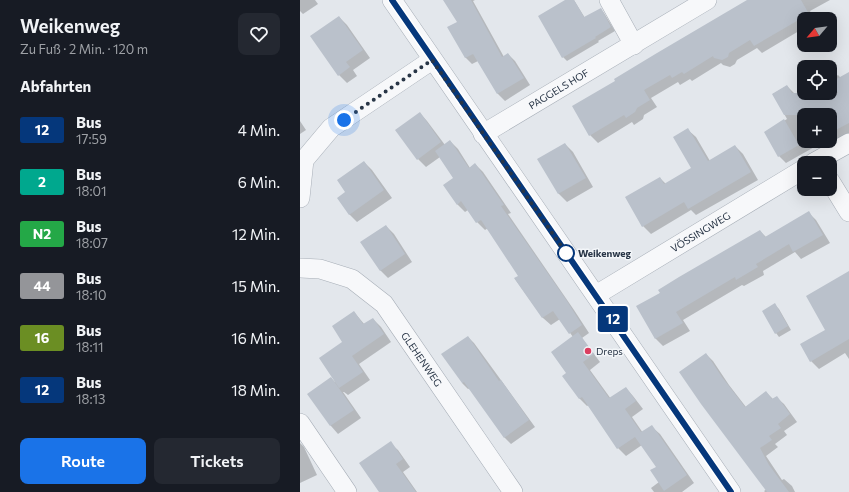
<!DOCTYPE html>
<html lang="de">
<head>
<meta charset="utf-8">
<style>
	body { margin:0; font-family:Commissioner,sans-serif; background:#242831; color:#f1f3f6; height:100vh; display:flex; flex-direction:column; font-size:15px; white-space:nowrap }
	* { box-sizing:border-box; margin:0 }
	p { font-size:13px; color:#9ea1a6 }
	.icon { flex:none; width:22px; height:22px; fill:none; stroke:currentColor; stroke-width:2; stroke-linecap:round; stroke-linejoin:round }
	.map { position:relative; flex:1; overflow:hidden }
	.details { display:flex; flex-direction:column; background:#171b24; width:300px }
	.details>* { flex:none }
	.badge { padding:0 8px; border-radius:3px; font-size:14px; line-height:26px }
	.needle { width:26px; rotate:241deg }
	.tools { position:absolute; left:497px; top:12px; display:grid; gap:8px }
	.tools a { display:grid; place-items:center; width:40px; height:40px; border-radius:8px; background:#171b24; box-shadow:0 4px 16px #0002; font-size:20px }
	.you { position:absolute; width:20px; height:20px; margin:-10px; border:3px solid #fff; border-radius:50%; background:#1a73e8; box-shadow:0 0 0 6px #1a73e833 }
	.map>.badge { position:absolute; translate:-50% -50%; box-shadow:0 0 0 2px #fff }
	h2 { padding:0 20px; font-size:15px; line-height:36px }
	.round { display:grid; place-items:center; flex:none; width:42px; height:42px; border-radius:8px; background:#242831 }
	.summary { display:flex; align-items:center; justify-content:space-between; height:68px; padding:0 20px }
	h1 { font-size:19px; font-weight:600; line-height:30px }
	.button { display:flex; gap:8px; margin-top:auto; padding:8px 20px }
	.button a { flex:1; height:46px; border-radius:8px; background:#1a73e8; color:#fff; font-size:16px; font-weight:600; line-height:46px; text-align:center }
	.button a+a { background:#242831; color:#f1f3f6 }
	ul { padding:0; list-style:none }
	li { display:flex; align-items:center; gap:12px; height:52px; padding:0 20px }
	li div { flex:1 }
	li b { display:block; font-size:15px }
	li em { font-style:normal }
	li .badge { min-width:44px; font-weight:700; text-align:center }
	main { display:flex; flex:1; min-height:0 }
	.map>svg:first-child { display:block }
	.shadow { fill:#0003 }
	.building { fill:#bac1cb }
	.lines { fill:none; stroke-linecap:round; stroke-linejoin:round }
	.minor-casing { stroke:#a7aeb7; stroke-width:20 }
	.minor { stroke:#f7f8fa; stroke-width:19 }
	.line-casing { stroke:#fff; stroke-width:9 }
	.line { stroke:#05377b; stroke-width:6 }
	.walk { stroke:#293647; stroke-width:4; stroke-dasharray:0 7.2 }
	.stop-dot { fill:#fff; stroke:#05377b; stroke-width:2 }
	.poi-dot { fill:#db3e60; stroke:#f3f6f9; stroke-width:1.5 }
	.labels { text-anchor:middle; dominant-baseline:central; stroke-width:3; stroke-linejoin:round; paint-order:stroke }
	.street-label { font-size:10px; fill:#293647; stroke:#f3f6f9 }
	.stop-label { font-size:10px; font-weight:bold; fill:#293647; stroke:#f3f6f9; text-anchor:start }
	.poi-label { font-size:10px; fill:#293647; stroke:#f3f6f9; text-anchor:start }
</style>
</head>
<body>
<main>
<section class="details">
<div class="summary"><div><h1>Weikenweg</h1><p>Zu Fuß · 2 Min. · 120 m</p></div><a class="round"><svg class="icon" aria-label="heart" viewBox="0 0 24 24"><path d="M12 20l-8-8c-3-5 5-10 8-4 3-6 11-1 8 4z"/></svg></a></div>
<h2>Abfahrten</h2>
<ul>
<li><span class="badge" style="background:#05377b;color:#fff">12</span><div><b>Bus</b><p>17:59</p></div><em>4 Min.</em></li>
<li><span class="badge" style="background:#00a88e;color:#fff">2</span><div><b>Bus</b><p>18:01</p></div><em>6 Min.</em></li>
<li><span class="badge" style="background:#24a847;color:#fff">N2</span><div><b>Bus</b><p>18:07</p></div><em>12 Min.</em></li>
<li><span class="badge" style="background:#949599;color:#fff">44</span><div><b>Bus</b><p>18:10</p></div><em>15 Min.</em></li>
<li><span class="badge" style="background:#6b8e23;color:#fff">16</span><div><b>Bus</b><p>18:11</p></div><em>16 Min.</em></li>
<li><span class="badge" style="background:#05377b;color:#fff">12</span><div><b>Bus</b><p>18:13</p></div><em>18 Min.</em></li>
</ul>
<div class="button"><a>Route</a><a>Tickets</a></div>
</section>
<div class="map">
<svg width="549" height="492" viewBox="0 0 549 492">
	<rect width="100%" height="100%" fill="#e3e7ec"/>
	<path class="shadow" d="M0 0H15L18 4 3 14 0 11Z
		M144 0H175L173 1 204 57 208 54 215 61 230 85 205 101 198 94 178 61 172 64 165 57 158 22Z
		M267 0H274L285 18 301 9 304 13 315 31 298 41 299 42 267 61 263 57Z
		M449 0H530L510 11 514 19H504V28L462 53 457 48 437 60 435 64 430 67 423 65 421 63 392 81 390 79 380 85 378 82 351 98 357 107 344 115 343 119 334 125 332 122 298 143 290 135Z
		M39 17 47 25 70 58 53 70 57 76 47 83 39 75Z
		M538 75 541 78 549 80V134L532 143 530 141V115H504V141H525L486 163 479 156 465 132 487 119 473 94 487 86 494 93H530V80Z
		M120 113 127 121 145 145 150 141 158 149 170 168 175 164 183 172 211 213 208 214 274 310 289 333 282 338 300 362 290 370 311 399 326 388 333 396 343 409 332 417 343 433 352 427 360 434 394 483 382 492H354L351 488 359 482 357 467 342 445 326 456 318 448 289 405 287 406 279 398 267 373 273 337 260 319 251 325 243 318 215 279 219 276 188 228 185 230 177 222 168 210 165 212 157 204 154 178 140 157 126 167 118 159Z
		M0 121 6 130 0 134Z
		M388 130 396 137 410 161 435 146 443 154 458 180 396 215 391 210 351 234 343 226 360 178 366 184 392 169Z
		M265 144 273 152 293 187 267 202 259 194 239 160Z
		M64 162 72 170 92 198 57 222 49 214 47 192Z
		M509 213 516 220 530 243 501 259 495 252 463 271 464 275 444 286 442 285 383 320 390 331 363 346 356 339 338 307 460 231 466 237Z
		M86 226 94 234 112 262 88 278 80 270Z
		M549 279V359L545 353 519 369 511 361Z
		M475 305 479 309 491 330 479 337 476 333Z
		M54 312 65 325 73 319 81 327 91 342 59 364 70 380 48 395 44 392H43L61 418 38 434 31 426 9 394 31 378 35 382V381L44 342Z
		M168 337 174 343 235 427 211 444 205 438 170 388 168 389 162 383Z
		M406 354 413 361 429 385 446 407 466 392 473 399 476 397 484 404 497 422 484 431 487 435 475 444 478 447 466 456 482 480 484 479 492 486 495 492H465L464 491 467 489Z
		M0 443 4 447 17 475 0 483Z
		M90 443 98 450 110 467 103 472 117 492H80Z"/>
	<path class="building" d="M143 0H171L202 57 208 53 224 78 197 94 173 54 165 58 147 27 157 22Z
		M265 0H274L284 17 301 8 311 27 295 37 296 38 262 58 238 16Z
		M447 0H501L509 14 454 46 450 40 429 53 428 57 422 60 414 58 413 56 384 74 382 72 372 78 370 75 344 90 350 100 337 108 335 112 326 118 324 115 289 136 272 106 315 81 314 79 357 53Z
		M39 16 63 50 46 62 50 67 38 76 10 36Z
		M549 72V123L530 133V115H484L472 94 487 85 492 93H538L531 82Z
		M120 112 141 142 117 160 95 130Z
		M484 119 499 145 478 157 464 132Z
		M388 128 408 161 435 145 451 172 388 209 384 202 342 227 325 197 360 177 364 184 391 168 373 137Z
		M150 140 169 168 175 163 204 205 201 206 267 301 282 325 269 334 253 311 242 318 214 278 218 276 181 220 176 223 161 201 157 205 143 185 153 178 135 151Z
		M265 143 286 178 258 194 237 159Z
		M64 161 84 190 49 215 37 198 45 192 37 180Z
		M509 211 523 235 493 252 489 244 456 264 458 267 436 280 435 277 376 312 383 323 355 339 336 306 360 293 358 290 379 277 460 230 465 237Z
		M86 225 105 254 80 271 60 242Z
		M549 271V339L510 362 500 344 525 330 506 296Z
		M475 303 488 326 475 334 462 311Z
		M54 311 63 324 73 318 84 334 52 356 63 372 39 388 19 358 42 342 32 326Z
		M278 332 294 354 283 362 309 398 326 387 336 401 325 409 341 432 352 425 387 475 364 491 350 470 356 467 335 437 317 449 282 397 279 399 262 376 266 373 251 352Z
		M168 336 199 381 201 380 229 420 204 438 164 382 162 383 141 354Z
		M406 353 422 377 445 407 466 391 472 399 477 396 490 414 478 424 481 428 469 436 472 440 460 448 469 465 489 492H467L401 404 379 372Z
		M31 377 54 410 30 426 7 394Z
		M91 441 103 459 96 464 116 492H79L59 463Z"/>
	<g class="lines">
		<defs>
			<g id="minor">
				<path d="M92 0 431 492"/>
				<path d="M309 0 334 45"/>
				<path id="s1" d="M183 134 407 0"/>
				<path d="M513 163 549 143"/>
				<path d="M530 181 549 212"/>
				<path d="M0 198 4 160 31 128 132 60"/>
				<path id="s2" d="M0 268 20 269 52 279 84 304 213 492"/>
				<path id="s3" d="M296 295 504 169"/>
				<path d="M0 423 47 492"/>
			</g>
		</defs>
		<use href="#minor" class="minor-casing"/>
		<use href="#minor" class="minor"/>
	</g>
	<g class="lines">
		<defs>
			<path id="line" d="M92 0 431 492"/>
		</defs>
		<use href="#line" class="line-casing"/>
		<use href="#line" class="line"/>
		<path class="walk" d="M44 120 132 60 266 253"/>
	</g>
	<circle class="stop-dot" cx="266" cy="253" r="8"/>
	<circle class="poi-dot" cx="288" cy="351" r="4"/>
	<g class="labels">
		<g class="street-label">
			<text stroke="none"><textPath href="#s1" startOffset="88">PAGGELS HOF</textPath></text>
			<text stroke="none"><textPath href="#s3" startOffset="122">VÖSSINGWEG</textPath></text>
			<text stroke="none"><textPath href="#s2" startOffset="161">GLEHENWEG</textPath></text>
		</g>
		<g class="stop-label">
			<text x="278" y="253">Weikenweg</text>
		</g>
		<g class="poi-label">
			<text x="296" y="351">Dreps</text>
		</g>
	</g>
</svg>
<div class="tools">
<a><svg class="needle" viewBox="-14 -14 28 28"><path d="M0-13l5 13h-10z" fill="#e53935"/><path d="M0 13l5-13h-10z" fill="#9ea1a6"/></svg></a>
<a><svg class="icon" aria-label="locate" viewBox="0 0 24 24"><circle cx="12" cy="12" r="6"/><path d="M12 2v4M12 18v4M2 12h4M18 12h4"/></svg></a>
<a>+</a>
<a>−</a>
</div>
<div class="you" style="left:44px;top:120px"></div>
<b class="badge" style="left:313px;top:319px;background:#05377b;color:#fff">12</b>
</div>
</main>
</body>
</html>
